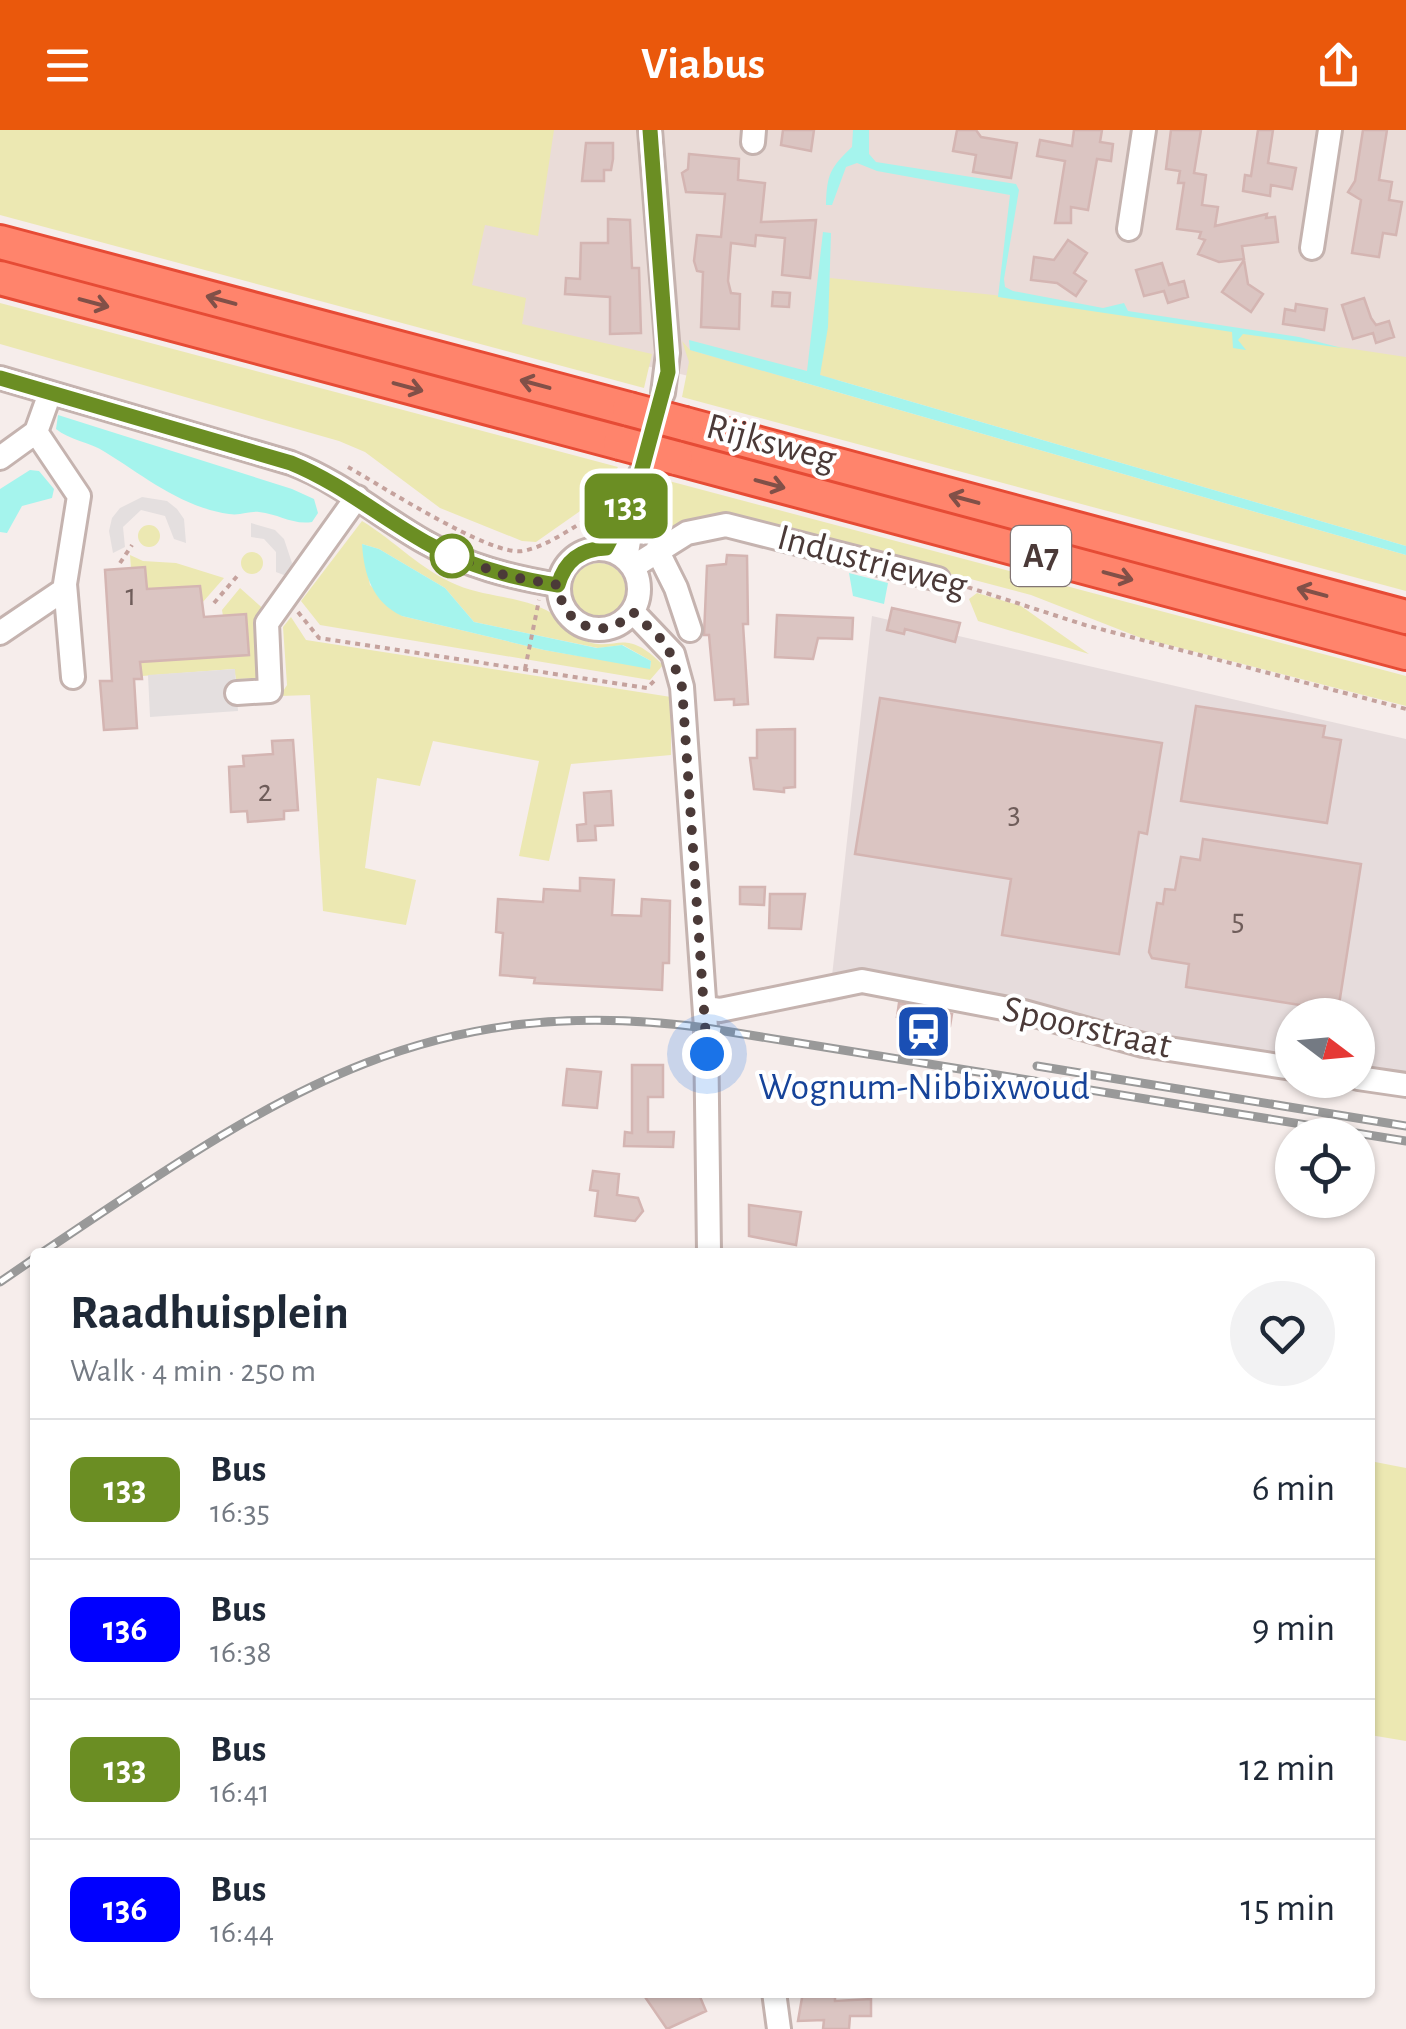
<!DOCTYPE html>
<html lang="en">
<head>
<meta charset="utf-8">
<style>
	body { margin:0; font-family:"Alegreya Sans",sans-serif; background:#f2f2f3; color:#1f2937; height:100vh; display:flex; flex-direction:column; font-size:38px; white-space:nowrap }
	* { box-sizing:border-box; margin:0 }
	p { font-size:32px; color:#747a83 }
	.icon { flex:none; width:55px; height:55px; fill:none; stroke:currentColor; stroke-width:2; stroke-linecap:round; stroke-linejoin:round }
	.map { position:relative; flex:1; overflow:hidden }
	.side { position:absolute; left:30px; top:1118px; width:1345px; height:750px; display:flex; flex-direction:column; background:#fff; border-radius:10px; box-shadow:0 2px 8px #0004 }
	.side>* { flex:none }
	.badge { padding:0 20px; border-radius:15px; font-size:35px; line-height:65px }
	.needle { width:65px; rotate:106deg }
	.fabs { position:absolute; left:1275px; top:868px; display:grid; gap:20px }
	.fabs a { display:grid; place-items:center; width:100px; height:100px; border-radius:50%; background:#fff; box-shadow:0 2px 8px #0004; font-size:50px }
	.you { position:absolute; width:50px; height:50px; margin:-25px; border:8px solid #fff; border-radius:50%; background:#1a73e8; box-shadow:0 0 0 15px #1a73e833 }
	.map>.badge { position:absolute; translate:-50% -50%; box-shadow:0 0 0 5px #fff }
	.round { display:grid; place-items:center; flex:none; width:105px; height:105px; border-radius:52px; background:#f2f2f3 }
	.headline { display:flex; align-items:center; justify-content:space-between; height:170px; padding:0 40px }
	h1 { font-size:48px; font-weight:700; line-height:75px }
	ul { padding:0; list-style:none }
	li { display:flex; align-items:center; gap:30px; height:140px; padding:0 40px; border-top:2px solid #e0e1e3 }
	li div { flex:1 }
	li b { display:block; font-size:38px }
	li em { font-style:normal }
	li .badge { min-width:110px; font-weight:700; text-align:center }
	header { display:flex; justify-content:space-between; align-items:center; height:130px; padding:0 40px; background:#ea580c; color:#fff; font-size:45px; font-weight:700 }
	.map>svg:first-child { display:block }
	.residential { fill:#eadcd8 }
	.industrial { fill:#e6dcdc }
	.green { fill:#ece8b2; fill-rule:evenodd }
	.parking { fill:#e4dfdf }
	.water { fill:#a5f4ed }
	.building { fill:#dbc5c2; stroke:#d4b5b2; stroke-width:2.5 }
	.lines { fill:none; stroke-linecap:round; stroke-linejoin:round }
	.minor-casing { stroke:#c5b3af; stroke-width:28 }
	.highway-casing { stroke:#e64b35; stroke-width:38 }
	.path { stroke:#c5a29d; stroke-width:4; stroke-dasharray:5 5; stroke-linecap:butt }
	.minor { stroke:#fff; stroke-width:22 }
	.highway { stroke:#ff846c; stroke-width:32 }
	.rail-casing { stroke:#999; stroke-width:9 }
	.rail { stroke:#fff; stroke-width:5; stroke-dasharray:15; stroke-linecap:butt }
	.highway-bridge-casing { stroke:#e64b35; stroke-width:38; stroke-linecap:butt }
	.highway-bridge { stroke:#ff846c; stroke-width:32 }
	.oneway { stroke:#815048 }
	.line-casing { stroke:#fff; stroke-width:22 }
	.line { stroke:#6b8e23; stroke-width:15 }
	.walk { stroke:#4b3a38; stroke-width:10; stroke-dasharray:0 18 }
	.stop-dot { fill:#fff; stroke:#6b8e23; stroke-width:5 }
	.labels { text-anchor:middle; dominant-baseline:central; stroke-width:8; stroke-linejoin:round; paint-order:stroke }
	.number-label { font-size:32px; fill:#6f5d5a }
	.shield { fill:#fff; stroke:#817574; stroke-width:2.5 }
	.shield-label { font-size:35px; font-weight:bold; fill:#4b3a38 }
	.street-label { font-size:38px; fill:#4b3a38; stroke:#fff }
	.transit-label { font-size:38px; fill:#164399; stroke:#fff }
</style>
</head>
<body>
<header><svg class="icon" aria-label="menu" viewBox="0 0 24 24"><path d="M4 6h16M4 12h16M4 18h16"/></svg>Viabus<svg class="icon" aria-label="share" viewBox="0 0 24 24"><path d="M12 15V3M7 8l5-5 5 5M5 13v7h14v-7"/></svg></header>
<div class="map">
<svg width="1406" height="1899" viewBox="0 0 1406 1899">
	<rect width="100%" height="100%" fill="#f6edeb"/>
	<path class="residential" d="M0 0H1406V260L693 247 307 156Z"/>
	<path class="industrial" d="M872 486 1406 609V968L1304 950H1358V885H1292V948L1161 925 870 862 829 873Z"/>
	<path class="green" d="M0 0H554L538 106 485 95 472 155 526 168 522 194 652 224 644 258 0 85Z
		M830 148 994 165 1406 227V416L820 245Z
		M0 173 618 337 603 365 536 412 522 411 440 378 365 322 339 311 0 214Z
		M682 211 690 220 1406 425V461L682 267 689 232Z
		M669 351 1406 546V576L1141 508 1031 465 720 383 668 403 661 385Z
		M362 391C395 411 421 440 457 455 485 467 519 466 546 480 560 486 566 502 581 509 617 526 621 493 663 535L650 550 320 495 301 471ZM362 414 379 419 445 458 474 492 598 518 623 515 651 531 650 538 544 520 402 486 370 455Z
		M138 406a11 11 0 1 1 22 0a11 11 0 1 1-22 0Z
		M241 433a11 11 0 1 1 22 0a11 11 0 1 1-22 0Z
		M130 425 143 431 176 433 224 448 202 473 197 456 147 459 146 440 131 438Z
		M572 460a27 27 0 1 1 54 0a27 27 0 1 1-54 0Z
		M240 458 268 483 264 548 236 549 234 539 142 546 138 532 249 522 246 488 223 486 222 480Z
		M977 463 1021 476 1089 524 978 491 969 469Z
		M291 487 306 510 671 567V625L571 634 549 731 519 726 539 631 433 611 420 656 377 648 365 738 416 750 406 795 323 781 310 565 280 566 287 555 283 497Z
		M1370 1331 1406 1338V1611L1370 1605Z"/>
	<path class="parking" d="M142 367 167 371 177 379 184 389 186 413 174 409 165 386 141 380 123 397 125 417 113 423 109 401 112 388 120 378Z
		M251 393 275 400 284 409 292 433 289 447 276 442V422L264 409 251 407Z
		M235 539 238 581 150 587 148 545Z"/>
	<path class="water" d="M853 0H869V24L876 32 1016 54 1019 60 1004 149 1005 157 1013 161 1103 178 1124 173 1128 181 1299 207 1342 218 1243 204 1238 210 1246 220 1233 218 1232 202 998 167 1010 65 877 41 857 33 846 37 832 75H826C827 44 830 38 852 17Z
		M823 102 831 103 828 197 820 245 1406 416V425L690 220 689 210 807 241Z
		M58 285 292 359 314 369 318 383 312 392C292 395 279 384 259 382 249 381 240 386 229 384 181 377 144 346 105 322 90 312 69 310 56 299Z
		M30 340 39 341 54 359 52 368 22 376 7 403 0 402V359Z
		M362 414 379 419 445 458 474 492 597 518 622 515 651 531 650 539 544 520 402 486C372 472 364 444 362 414Z
		M849 443 888 453 884 474 853 466Z"/>
	<path class="building" d="M783 0H814L811 21 781 15Z
		M957 0H976L981 7 1017 13 1011 48 973 42 976 25 953 21Z
		M1074 0H1102L1100 12 1113 14 1111 31 1097 29 1088 80 1071 77V93H1055L1065 31 1037 26 1040 10 1072 16Z
		M1171 0H1201L1194 43 1206 45 1202 75 1218 77 1215 96 1267 84 1266 88 1275 87 1278 112 1242 116 1244 129 1219 132 1198 124 1205 110 1199 108 1201 102 1177 99 1184 53H1178L1180 41 1166 39Z
		M1258 0H1273L1268 33 1296 38 1292 59 1271 55 1270 66 1243 61 1245 45 1251 46Z
		M1363 0H1387L1379 50 1392 52 1389 70 1402 72 1396 105 1383 103 1379 127 1352 123 1361 70 1348 62 1355 51Z
		M586 13H613V29L611 40H604V51H582Z
		M689 24 739 29 738 50 765 53 761 92 816 90 810 148 782 145 785 108 756 105 755 116 731 113 728 151 731 163 740 164 739 199 701 197 703 142 697 141 694 131 697 105 721 107 725 64 686 62 682 43 688 39Z
		M608 89 630 90 632 138H639L641 203 610 204V167L565 164 566 148 580 149 581 113H608Z
		M1068 110 1087 123 1074 143 1086 151 1076 166 1057 153 1031 150 1034 127 1054 130Z
		M1244 130 1248 154 1263 164 1251 182 1222 162Z
		M1162 133 1169 155 1184 151 1188 167 1168 173 1164 161 1144 166 1136 140Z
		M773 162 790 163 789 177 772 176Z
		M1364 168 1371 188 1376 195 1389 191 1394 207 1376 213 1373 203 1353 209 1342 175Z
		M1296 174 1327 179 1324 200 1283 194 1285 179 1295 181Z
		M727 425 747 426 748 494H743L748 574 734 575V569L715 570 709 505H704L707 436 726 434Z
		M145 437 147 459 200 456 204 487 246 484 249 525 140 532 142 549H134L137 598 104 600 100 551H112L105 440Z
		M892 478 960 493 955 512 905 499 904 504 887 500Z
		M777 485 853 488 852 509 818 508 813 529 775 527Z
		M880 568 1162 613 1147 704 1139 702 1119 824 1002 805 1011 749 855 724Z
		M1196 576 1325 596 1323 607 1341 610 1327 693 1181 671Z
		M795 599V657L784 658V662L754 659 750 628H757V600Z
		M293 610 298 680 284 681V689L248 692 247 681 231 682 229 637 244 636 243 626 273 624 272 611Z
		M611 661 613 695 595 696 596 710 578 711 577 695 586 694 584 663Z
		M1203 709 1361 734 1338 881 1186 857 1189 834 1152 828 1149 822 1157 773 1163 774 1165 759 1175 760 1181 727 1200 730Z
		M580 748 614 750 612 785 641 786 642 769 670 771 669 833H663L662 860 534 853 535 848 500 845 503 803 496 802 498 769 543 772 544 759 580 761Z
		M740 757H765L764 775 740 774Z
		M770 764H805L801 799 769 798Z
		M899 873 952 884 950 896 897 887Z
		M632 935H663V967H648V1002H674L673 1017 624 1016 625 1002 632 1003Z
		M567 939 601 942 597 978 563 975Z
		M593 1041 619 1044 617 1065 638 1068 643 1081 635 1091 595 1086 598 1061 590 1060Z
		M749 1075 801 1082 796 1115 749 1106Z
		M654 1862H698L706 1881 667 1899 645 1867Z
		M803 1862H835V1871L871 1869V1886H850L849 1899H823L824 1890 798 1891Z"/>
	<g class="lines">
		<defs>
			<path id="minor" d="M650 0 668 223 663 263
				M753 12 754 0
				M1129 99 1144 0
				M1312 118 1330 0
				M0 248 291 333C341 352 379 386 425 412 467 436 510 447 558 455
				M36 302 79 366 65 454 73 547
				M0 328 36 302 50 263
				M606 418 634 364
				M559 459a40 40 0 1 1 80 0a40 40 0 1 1-80 0Z
				M657 420 676 458 690 500
				M626 428 641 343
				M633 437 687 403 726 395 938 449
				M633 482 673 524 682 557 706 898 709 1122
				M0 503 65 459
				M237 563 270 561 267 493 357 367
				M705 878 720 880 862 851 1024 882 1143 915 1292 938
				M1358 948 1406 955
				M774 1862 779 1899"/>
			<path id="highway" d="M0 112 629 279
				M0 148 620 313
				M685 294 1406 487
				M676 328 1406 523"/>
		</defs>
		<use href="#minor" class="minor-casing"/>
		<use href="#highway" class="highway-casing"/>
		<path class="path" d="M348 337C380 355 491 427 523 421 548 416 571 398 593 386
			M593 386V376L611 367
			M120 433 132 415
			M958 454 1085 495 1406 579
			M214 473 239 444
			M298 482 319 508 647 558 657 548
			M525 539 539 470"/>
		<use href="#minor" class="minor"/>
		<use href="#highway" class="highway"/>
		<defs>
			<path id="rail" d="M1037 936 1406 996
				M43 1122C269 971 419 859 706 898L1406 1011
				M0 1152 35 1128"/>
		</defs>
		<use href="#rail" class="rail-casing"/>
		<use href="#rail" class="rail"/>
		<defs>
			<path id="highway-bridge" d="M629 279 685 294
				M620 313 676 328"/>
		</defs>
		<use href="#highway-bridge" class="highway-bridge-casing"/>
		<use href="#highway-bridge" class="highway-bridge"/>
	</g>
	<defs><path id="oneway-shaft" d="M-6 0H5M1.5-3L5.5 0L1.5 3" fill="none" stroke-width="1.6" stroke-linecap="round" stroke-linejoin="round" transform="scale(2.5)"/></defs>
	<g class="oneway">
		<use href="#oneway-shaft" transform="translate(221 170) rotate(-165)"/>
		<use href="#oneway-shaft" transform="translate(94 173) rotate(15)"/>
		<use href="#oneway-shaft" transform="translate(535 254) rotate(-165)"/>
		<use href="#oneway-shaft" transform="translate(408 257) rotate(15)"/>
		<use href="#oneway-shaft" transform="translate(770 354) rotate(15)"/>
		<use href="#oneway-shaft" transform="translate(964 369) rotate(-165)"/>
		<use href="#oneway-shaft" transform="translate(1118 446) rotate(15)"/>
		<use href="#oneway-shaft" transform="translate(1312 462) rotate(-165)"/>
	</g>
	<g class="lines">
		<defs>
			<path id="line" d="M0 248 291 333C340 353 379 386 425 412 467 436 511 448 558 455 565 431 580 419 606 418L636 361 668 242 650 0"/>
		</defs>
		<use href="#line" class="line-casing"/>
		<use href="#line" class="line"/>
		<path class="walk" d="M452 426 507 446 558 455C562 496 603 514 633 482L667 515 682 557 707 924"/>
	</g>
	<defs>
		<symbol id="station-square" viewBox="-11 -11 22 22"><rect x="-9" y="-9" width="18" height="18" rx="4" fill="#1a4fb4" stroke="#fff"/><path d="M-3-6H3Q5-6 5-4V2Q5 4 3 4L4.5 6H3L1.5 4h-3L-3 6H-4.5L-3 4Q-5 4-5 2V-4Q-5-6-3-6ZM-3.5-4v3h7v-3ZM-3.5 1v1.5H-2V1ZM2 1v1.5H3.5V1Z" fill="#fff"/></symbol>
	</defs>
	<g fill-rule="evenodd">
		<use href="#station-square" x="892" y="870" width="63" height="63"/>
	</g>
	<circle class="stop-dot" cx="452" cy="426" r="20"/>
	<g class="labels">
		<g class="number-label">
			<text x="131" y="465">1</text>
			<text x="265" y="661">2</text>
			<text x="1014" y="683">3</text>
			<text x="1238" y="790">5</text>
		</g>
		<rect class="shield" x="1011" y="396" width="60" height="60" rx="8"/>
		<g class="shield-label">
			<text x="1041" y="426">A7</text>
		</g>
		<g class="street-label">
			<text transform="translate(771 313) rotate(15)">Rijksweg</text>
			<text transform="translate(872 432) rotate(15)">Industrieweg</text>
			<text transform="translate(1087 898) rotate(13)">Spoorstraat</text>
		</g>
		<g class="transit-label">
			<text x="924" y="958">Wognum-Nibbixwoud</text>
		</g>
	</g>
</svg>
<div class="fabs">
<a><svg class="needle" viewBox="-14 -14 28 28"><path d="M0-13l5 13h-10z" fill="#e53935"/><path d="M0 13l5-13h-10z" fill="#747a83"/></svg></a>
<a><svg class="icon" aria-label="locate" viewBox="0 0 24 24"><circle cx="12" cy="12" r="6"/><path d="M12 2v4M12 18v4M2 12h4M18 12h4"/></svg></a>
</div>
<div class="you" style="left:707px;top:924px"></div>
<b class="badge" style="left:626px;top:376px;background:#6b8e23;color:#fff">133</b>
<section class="side">
<div class="headline"><div><h1>Raadhuisplein</h1><p>Walk · 4 min · 250 m</p></div><a class="round"><svg class="icon" aria-label="heart" viewBox="0 0 24 24"><path d="M12 20l-8-8c-3-5 5-10 8-4 3-6 11-1 8 4z"/></svg></a></div>
<ul>
<li><span class="badge" style="background:#6b8e23;color:#fff">133</span><div><b>Bus</b><p>16:35</p></div><em>6 min</em></li>
<li><span class="badge" style="background:#00f;color:#fff">136</span><div><b>Bus</b><p>16:38</p></div><em>9 min</em></li>
<li><span class="badge" style="background:#6b8e23;color:#fff">133</span><div><b>Bus</b><p>16:41</p></div><em>12 min</em></li>
<li><span class="badge" style="background:#00f;color:#fff">136</span><div><b>Bus</b><p>16:44</p></div><em>15 min</em></li>
</ul>
</section>
</div>
</body>
</html>
